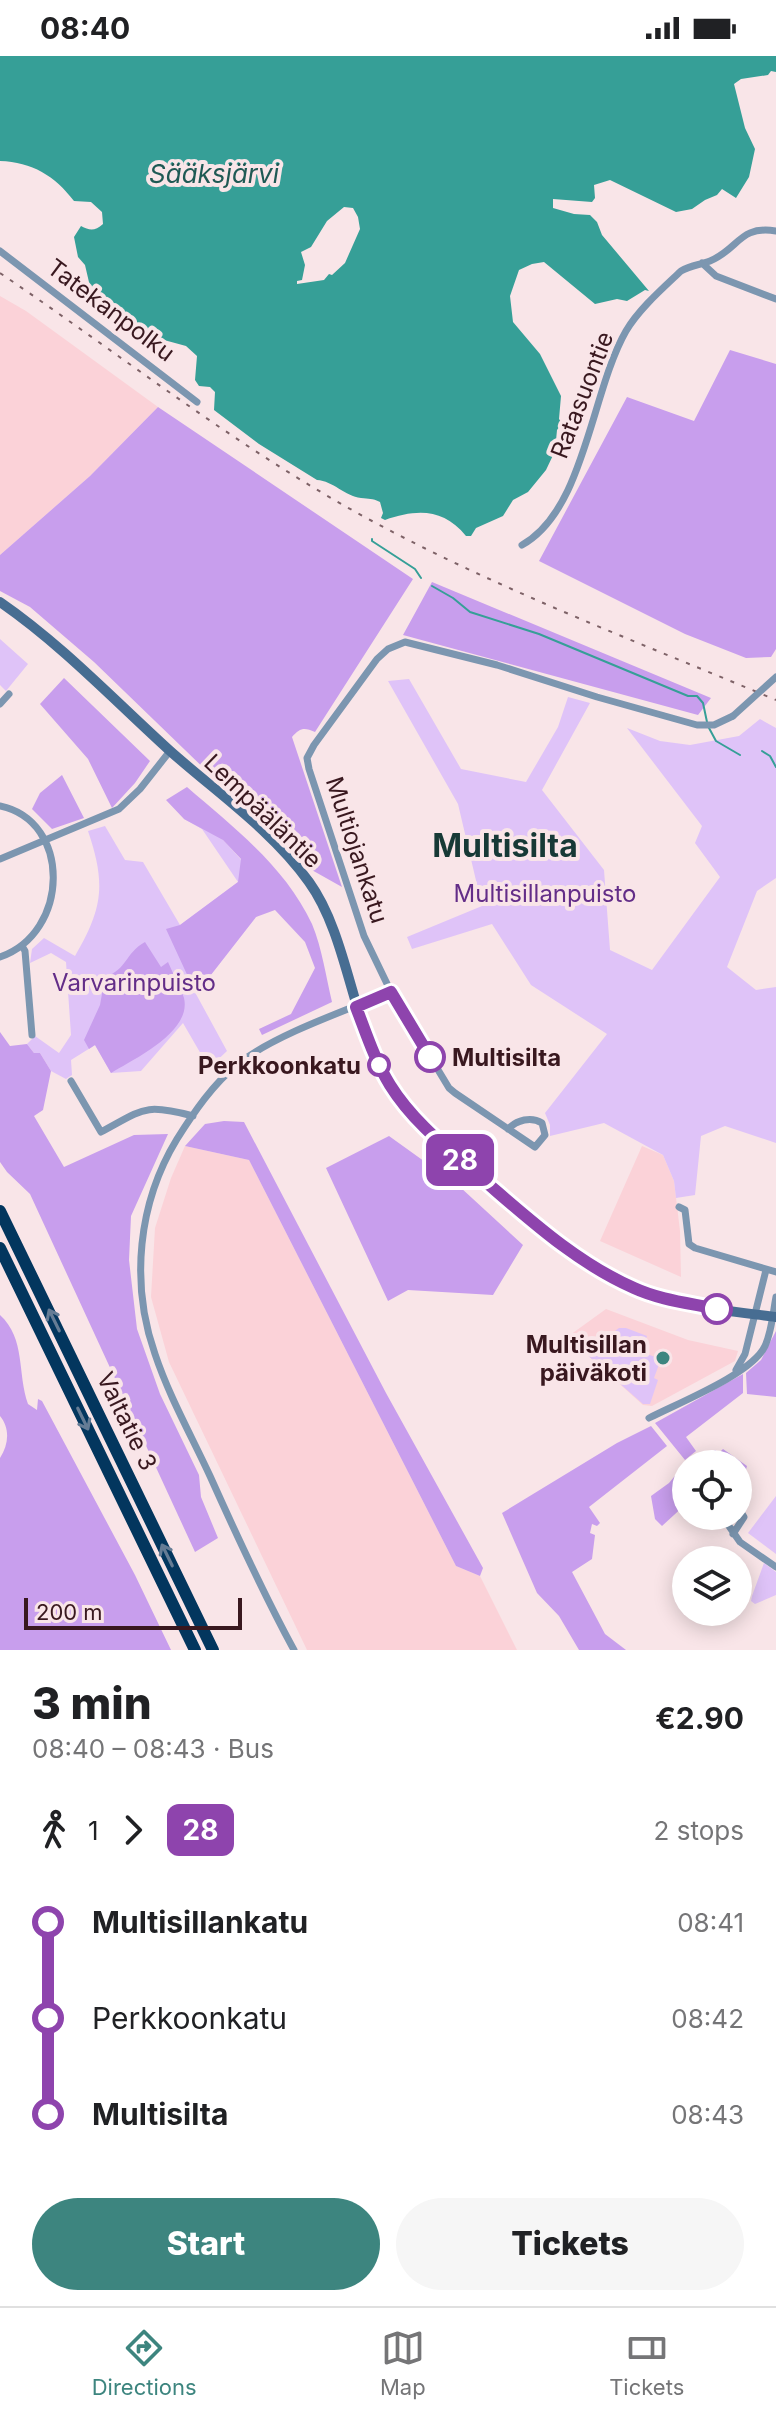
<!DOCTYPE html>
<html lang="en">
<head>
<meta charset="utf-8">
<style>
	body { margin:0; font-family:Inter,sans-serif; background:#f6f6f6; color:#202124; height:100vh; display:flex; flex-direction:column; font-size:30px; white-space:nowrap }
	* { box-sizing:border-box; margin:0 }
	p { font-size:26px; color:#757577 }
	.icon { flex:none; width:44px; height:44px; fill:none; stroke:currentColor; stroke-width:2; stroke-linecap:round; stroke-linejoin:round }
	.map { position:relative; height:1594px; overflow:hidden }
	.side { display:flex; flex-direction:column; background:#fff; flex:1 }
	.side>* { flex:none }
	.badge { padding:0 16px; border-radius:12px; font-size:28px; line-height:52px }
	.fabs { position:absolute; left:672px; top:1394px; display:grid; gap:16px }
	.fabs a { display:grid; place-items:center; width:80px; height:80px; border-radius:50%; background:#fff; box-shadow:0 4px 20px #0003; font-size:40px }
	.scale { position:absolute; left:24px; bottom:20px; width:218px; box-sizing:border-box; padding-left:8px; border:4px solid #39181f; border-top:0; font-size:22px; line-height:28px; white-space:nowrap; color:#39181f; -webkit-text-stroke:6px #f9e5e8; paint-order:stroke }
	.map>.badge { position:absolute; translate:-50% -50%; box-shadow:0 0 0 4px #fff }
	.legs { display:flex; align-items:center; gap:12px; height:88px; padding:0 32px; font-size:26px }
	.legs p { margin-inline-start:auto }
	.headline { display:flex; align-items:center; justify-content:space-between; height:136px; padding:0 32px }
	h1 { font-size:44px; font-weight:800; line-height:60px }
	.primary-button { display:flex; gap:16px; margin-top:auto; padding:16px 32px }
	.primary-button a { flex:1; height:92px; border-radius:48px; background:#3d857f; color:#fff; font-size:32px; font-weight:800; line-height:92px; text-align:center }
	.primary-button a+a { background:#f6f6f6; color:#202124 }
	ul { padding:0 32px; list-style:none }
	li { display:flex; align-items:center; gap:28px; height:96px; font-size:30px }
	li i { display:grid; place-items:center; width:12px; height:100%; margin:0 10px; background:currentColor }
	li i::after { content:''; width:20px; height:20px; margin:-10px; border:6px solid; border-radius:50%; background:#fff }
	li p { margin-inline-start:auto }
	li:first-child i { background:linear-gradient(#0000 50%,currentColor 0) }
	li:last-child i { background:linear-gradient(currentColor 50%,#0000 0) }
	.status { display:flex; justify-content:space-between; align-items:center; height:56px; padding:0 40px; background:#fff; direction:ltr }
	.status svg { height:22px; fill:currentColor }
	.tabs { display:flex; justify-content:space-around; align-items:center; height:112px; border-top:2px solid #e0e0e0; background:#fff; font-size:22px; color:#757577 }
	.tabs a { display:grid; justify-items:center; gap:4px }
	.tabs .active { color:#3d857f }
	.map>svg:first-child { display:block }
	.built { fill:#fbd2d8 }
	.green { fill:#dfc3f8 }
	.forest { fill:#c89eed }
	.water { fill:#369f97; fill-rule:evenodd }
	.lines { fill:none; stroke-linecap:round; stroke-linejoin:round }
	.stream { stroke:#369f97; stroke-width:2 }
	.street { stroke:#7c96b0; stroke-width:7 }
	.secondary { stroke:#476d92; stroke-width:10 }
	.highway { stroke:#03365e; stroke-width:12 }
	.rail { stroke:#7e6267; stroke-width:2; stroke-dasharray:4 8; stroke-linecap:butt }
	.street-bridge { stroke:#7c96b0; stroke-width:7 }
	.oneway { stroke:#657c95 }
	.line-1-casing { stroke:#fff; stroke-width:18 }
	.line-1 { stroke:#8e44ad; stroke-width:12 }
	.stop-1-dot { fill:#fff; stroke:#8e44ad; stroke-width:4 }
	.poi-dot { fill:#3d857f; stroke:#f9e5e8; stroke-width:3 }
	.labels { text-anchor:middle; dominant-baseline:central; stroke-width:8; stroke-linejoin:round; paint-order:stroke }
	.street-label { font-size:24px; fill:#39181f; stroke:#f9e5e8 }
	.park-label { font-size:24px; fill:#632d88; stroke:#f9e5e8 }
	.stop-label { font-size:24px; font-weight:bold; fill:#39181f; stroke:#f9e5e8; text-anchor:start }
	.poi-label { font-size:24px; font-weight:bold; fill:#39181f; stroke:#f9e5e8; text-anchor:end }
	.water-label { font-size:26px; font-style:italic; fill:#1f5954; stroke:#f9e5e8 }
	.district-label { font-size:32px; font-weight:bold; fill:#173936; stroke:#f9e5e8 }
</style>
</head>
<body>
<div class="status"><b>08:40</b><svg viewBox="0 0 49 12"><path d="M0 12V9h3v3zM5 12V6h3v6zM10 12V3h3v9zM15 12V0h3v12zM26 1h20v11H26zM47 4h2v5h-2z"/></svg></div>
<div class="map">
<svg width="776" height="1594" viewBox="0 0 776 1594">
	<rect width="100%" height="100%" fill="#f9e5e8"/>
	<path class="built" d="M0 240 26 255 158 351 90 420 0 499Z
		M185 1090 249 1104 456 1510 480 1520 517 1594H307L169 1306 151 1241 155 1172 171 1122Z
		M642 1090 663 1099 674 1125 680 1175 681 1221 600 1185Z
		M606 1253 688 1284 738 1295 735 1305 652 1350 643 1349 575 1288 570 1279Z"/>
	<path class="green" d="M0 583 28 608 6 635 0 629Z
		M409 623 461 713 526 726 558 671 568 641 590 647 542 734 604 814 610 894 652 914 720 821 695 787 702 770 627 672 660 685 690 689 739 680 760 663 776 672V822L757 835 727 911 756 934 776 931V1087L725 1070 701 1080 695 1139 676 1142 674 1125 663 1099 604 1067 550 1080V1069L545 1057 607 978 531 929 492 868 412 893 407 881 482 850 458 748 388 625Z
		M193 751 278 844 256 861 196 938 227 995 209 1012 183 967 141 1015 111 1017 95 989 71 1004 72 1019 66 1023 51 1015 40 997H34L27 988 35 980 59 997 71 979 66 906 51 897 30 907 32 893 44 882 75 900C103 852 106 828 88 775L105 770 125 804 143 806 180 869 238 826 202 773 184 763Z
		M619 1272H626L647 1280 641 1296 661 1303 654 1322 658 1324 650 1348H643L585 1297Z
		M776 1440V1498L748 1477Z
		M764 1507 776 1516V1539L755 1548 751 1545 752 1540Z"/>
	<path class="forest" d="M730 294 776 308V593L771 601 746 602 685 578 539 505 627 341 694 365Z
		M158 351 413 523 315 676C304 671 300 672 292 681L342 831 310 813 296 793 215 723 94 606 30 551 0 535V499L90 420Z
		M432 526 711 642 698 659 403 579Z
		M64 622 150 705 135 727 112 752 88 703 40 648Z
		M62 719 84 762 52 773 32 753 40 737Z
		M187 731C233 771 285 810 312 868 322 892 326 921 332 946L262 979 259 973 291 958 315 912 305 886 275 854 256 861 196 938 166 873 180 869 238 826 241 803 223 784 184 763 166 744Z
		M145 886 161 911 168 906C173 918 180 930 184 942 192 976 134 1003 111 1017L95 989 89 993 84 984 100 949 105 921C128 913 124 898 145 886Z
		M0 976 10 990 27 988 34 997H40L51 1015 43 1054 34 1060 64 1111 134 1079 168 1078 131 1160 129 1204 137 1273 160 1338 199 1419 201 1441 218 1482 195 1496 30 1138 7 1116 0 1106Z
		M224 1065 244 1066 386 1337 483 1512 480 1520 456 1510 249 1104 185 1090 205 1068Z
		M389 1080 460 1131 523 1189 493 1239 408 1234 388 1245 326 1112Z
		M0 1259C26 1283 17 1317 28 1348L37 1354 38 1343 42 1345 135 1519 171 1594H0V1402C9 1388 10 1372 0 1360Z
		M776 1275V1341L747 1338 746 1317 761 1304Z
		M743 1318V1337L686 1381 696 1395 685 1404 655 1367Z
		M651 1370 667 1390 589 1451 600 1467 597 1470 592 1468 590 1477 595 1479 592 1503 572 1516 605 1578 626 1594H579L559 1560 537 1537 502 1457 617 1387Z
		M723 1393 747 1410 745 1417 749 1426 740 1445 738 1443V1408H696L715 1394 719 1397Z
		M685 1408 686 1448 662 1470 655 1463 651 1440 669 1427Z"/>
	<path class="water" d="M0 0H776V16L771 15 768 19 741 23 734 28 745 72 755 93 749 121 736 142 722 133 717 139 705 144 692 153 676 156 610 124 594 129 595 142 592 146 553 143V152L574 158 590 159 597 166 602 179 649 235 645 234 627 245 617 243 595 248 544 206 532 208 519 214 510 240 513 266 540 298 561 340 559 363 562 367 557 374 555 395 546 414 528 436 513 444 503 460 476 472 471 480H466C443 452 417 453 385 464L381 462 383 457 380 446C372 442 369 443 361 442 345 440 333 425 317 424L259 388 214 354 215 336 210 331 199 330 195 324 197 300 186 290 164 284 150 273 133 274 117 269 95 252 85 209 78 201 74 181 81 170C90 175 95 175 103 168L102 156 91 146 74 145C55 120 32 106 0 105ZM344 151 353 152 358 161 360 173 345 207 332 219 329 218 324 224 297 228V225L302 224 305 209 301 196 311 191 327 165Z"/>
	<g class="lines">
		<path class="stream" d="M372 483V485L415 513 421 522
			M432 530 453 542 470 556 539 578 688 640H697L703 647 707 666
			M709 672 716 685 740 699
			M762 695 770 700 776 711"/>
		<path class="street" d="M0 195 197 346
			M702 207 716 220 776 243
			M522 489C585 454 591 336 626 275 639 253 662 233 681 215 691 209 700 209 710 205 739 193 739 169 776 175
			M0 648 9 638
			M0 750C72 765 70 877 0 901
			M0 803 119 753 140 733 170 695
			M22 890 25 895 32 979
			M71 1025 101 1076C144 1053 144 1047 193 1060
			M508 1073C517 1064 531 1060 542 1067L545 1079 535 1091 455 1037 449 1032 391 936 364 880 309 713 307 702 314 689 377 603 388 593 405 586 497 609 597 641 697 669H714L733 660
			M679 1151 685 1154 689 1188 695 1192 776 1216
			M736 1314 745 1298 766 1214
			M649 1362C678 1347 752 1318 765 1290 772 1275 773 1256 776 1241
			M722 1460 740 1486 776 1511
			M733 1478 744 1461 738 1451
			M294 1594C263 1537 236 1478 210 1420 191 1379 169 1340 155 1298 130 1227 138 1147 177 1083 194 1056 213 1028 238 1008 274 979 347 954 391 936"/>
		<path class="secondary" d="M0 546C61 588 114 644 169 694 216 736 272 774 309 826 343 873 351 948 375 1002 399 1055 444 1089 487 1127 532 1166 579 1208 634 1232 677 1251 730 1255 776 1261"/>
		<path class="highway" d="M0 1155 213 1594
			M0 1192 195 1594"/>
		<path class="rail" d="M0 217C124 301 240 394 372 465 502 535 641 587 776 644"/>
		<path class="street-bridge" d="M733 660 776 621"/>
	</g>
	<defs><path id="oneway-shaft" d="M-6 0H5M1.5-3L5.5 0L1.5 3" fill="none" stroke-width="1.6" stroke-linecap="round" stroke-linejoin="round" transform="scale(2)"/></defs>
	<g class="oneway">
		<use href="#oneway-shaft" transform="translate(54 1264) rotate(-116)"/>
		<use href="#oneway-shaft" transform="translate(83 1363) rotate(64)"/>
		<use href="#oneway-shaft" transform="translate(167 1499) rotate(-116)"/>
	</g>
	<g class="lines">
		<defs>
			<path id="line-1" d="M430 1001 391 936 356 951C366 977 375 1005 390 1029 413 1066 448 1093 480 1121 528 1162 575 1206 634 1232 660 1244 689 1247 717 1253"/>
		</defs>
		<use href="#line-1" class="line-1-casing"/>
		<use href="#line-1" class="line-1"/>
	</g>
	<g class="stop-1-dot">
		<circle cx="430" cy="1001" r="14"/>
		<circle cx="379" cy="1009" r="10"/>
		<circle cx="717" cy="1253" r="14"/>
	</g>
	<circle class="poi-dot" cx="663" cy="1302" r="8"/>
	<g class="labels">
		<g class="street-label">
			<text transform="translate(111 254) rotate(37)">Tatekanpolku</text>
			<text transform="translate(582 339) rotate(-69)">Ratasuontie</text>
			<text transform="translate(263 755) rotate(44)">Lempääläntie</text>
			<text transform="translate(357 794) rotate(72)">Multiojankatu</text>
			<text transform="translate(127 1365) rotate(64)">Valtatie 3</text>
		</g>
		<g class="park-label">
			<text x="545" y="837">Multisillanpuisto</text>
			<text x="134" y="926">Varvarinpuisto</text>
		</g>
		<g class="stop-label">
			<text x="452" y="1001">Multisilta</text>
			<text x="361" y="1009" text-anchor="end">Perkkoonkatu</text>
		</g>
		<g class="poi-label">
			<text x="647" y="1288">Multisillan<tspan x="647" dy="28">päiväkoti</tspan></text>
		</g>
		<g class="water-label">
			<text x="214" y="117">Sääksjärvi</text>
		</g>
		<g class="district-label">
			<text x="505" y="789">Multisilta</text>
		</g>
	</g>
</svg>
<div class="fabs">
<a><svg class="icon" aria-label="locate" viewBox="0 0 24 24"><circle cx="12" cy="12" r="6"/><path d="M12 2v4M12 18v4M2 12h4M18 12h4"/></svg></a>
<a><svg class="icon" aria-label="layers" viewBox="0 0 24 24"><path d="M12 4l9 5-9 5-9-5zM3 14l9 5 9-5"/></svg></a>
</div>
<div class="scale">200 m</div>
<b class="badge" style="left:460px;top:1104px;background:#8e44ad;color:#fff">28</b>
</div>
<section class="side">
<div class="headline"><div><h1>3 min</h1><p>08:40 – 08:43 · Bus</p></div><b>€2.90</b></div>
<div class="legs"><svg class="icon" aria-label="walk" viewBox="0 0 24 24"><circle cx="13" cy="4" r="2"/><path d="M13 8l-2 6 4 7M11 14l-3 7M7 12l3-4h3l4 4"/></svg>1<svg class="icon" aria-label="forward" viewBox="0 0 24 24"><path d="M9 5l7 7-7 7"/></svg><b class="badge" style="background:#8e44ad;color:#fff">28</b><p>2 stops</p></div>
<ul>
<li><i style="color:#8e44ad"></i><b>Multisillankatu</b><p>08:41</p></li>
<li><i style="color:#8e44ad"></i><span>Perkkoonkatu</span><p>08:42</p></li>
<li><i style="color:#8e44ad"></i><b>Multisilta</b><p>08:43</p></li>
</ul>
<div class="primary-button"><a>Start</a><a>Tickets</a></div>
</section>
<nav class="tabs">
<a class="active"><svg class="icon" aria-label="directions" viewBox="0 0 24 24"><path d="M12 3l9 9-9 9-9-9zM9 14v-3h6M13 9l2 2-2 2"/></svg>Directions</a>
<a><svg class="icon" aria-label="map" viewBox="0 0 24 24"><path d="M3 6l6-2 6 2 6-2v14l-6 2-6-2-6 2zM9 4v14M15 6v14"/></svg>Map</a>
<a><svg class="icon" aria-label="tickets" viewBox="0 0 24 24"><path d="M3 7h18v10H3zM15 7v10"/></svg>Tickets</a>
</nav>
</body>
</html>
